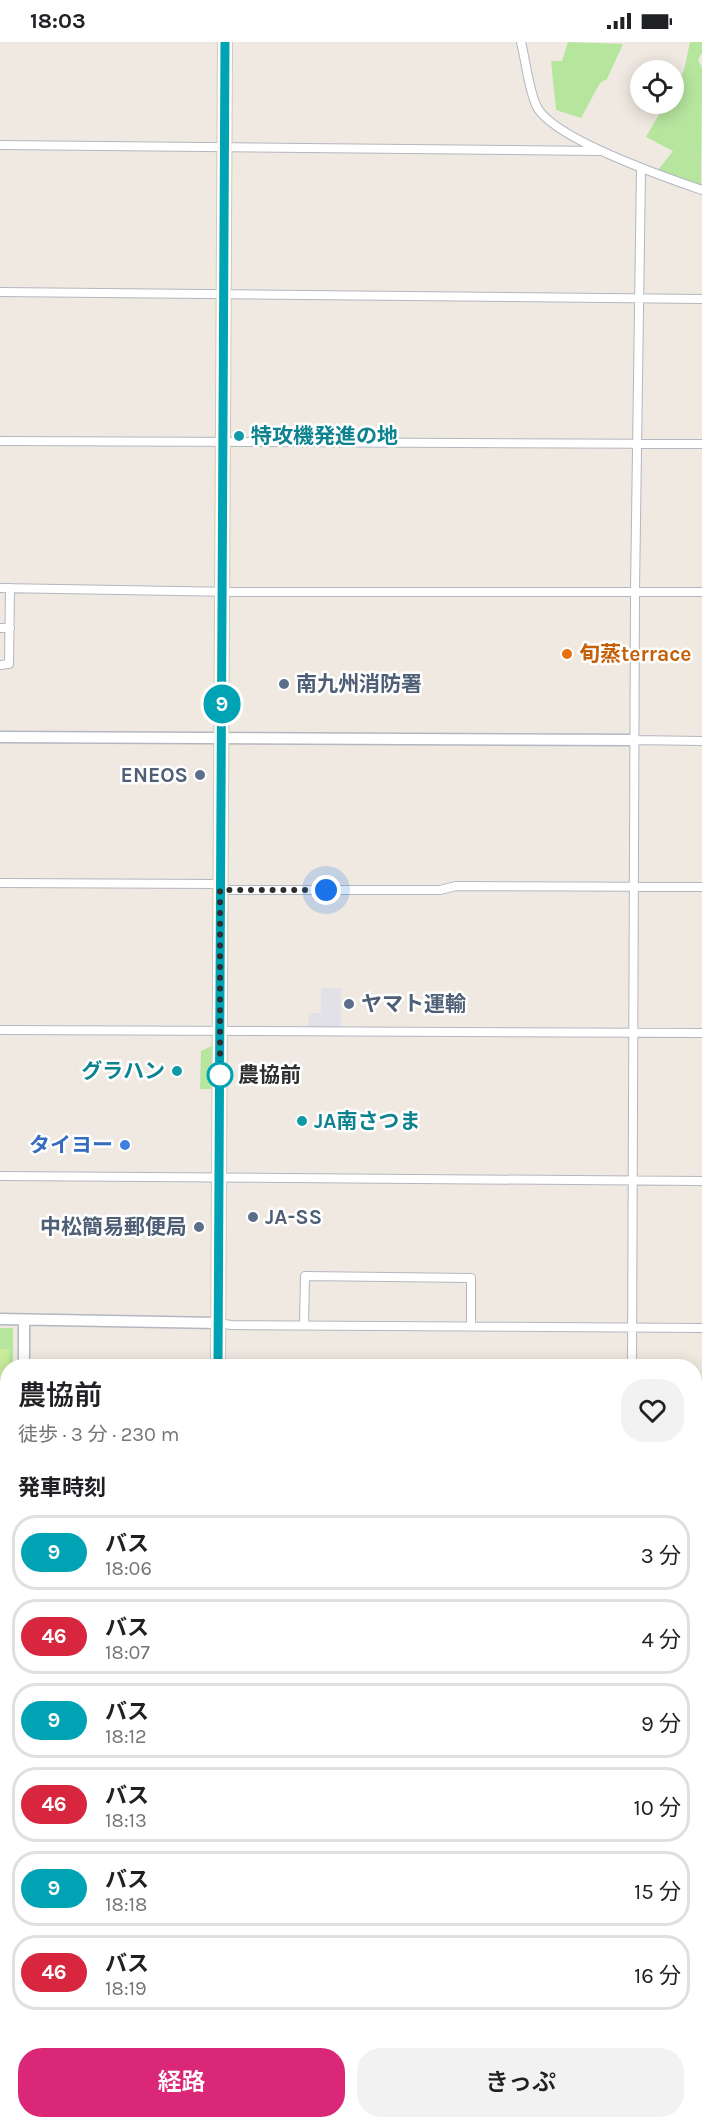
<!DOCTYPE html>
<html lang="ja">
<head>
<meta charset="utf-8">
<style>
	body { margin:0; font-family:Karla,"Noto Sans JP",sans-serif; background:#f2f2f2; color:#202124; height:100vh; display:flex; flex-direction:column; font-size:22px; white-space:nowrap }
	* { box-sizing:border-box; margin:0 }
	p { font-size:20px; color:#757577 }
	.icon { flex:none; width:33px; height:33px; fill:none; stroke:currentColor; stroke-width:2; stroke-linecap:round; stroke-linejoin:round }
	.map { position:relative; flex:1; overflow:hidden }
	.sheet { position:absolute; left:0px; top:1317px; width:702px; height:770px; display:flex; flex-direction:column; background:#fff; border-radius:24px 24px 0 0; box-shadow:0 3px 15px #0003 }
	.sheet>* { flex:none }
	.badge { padding:0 12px; border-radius:20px; font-size:21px; line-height:39px }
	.fabs { position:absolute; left:630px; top:18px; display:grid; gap:12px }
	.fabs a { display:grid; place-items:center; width:54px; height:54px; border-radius:50%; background:#fff; box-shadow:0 3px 15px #0003; font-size:30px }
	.you { position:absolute; width:30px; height:30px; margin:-15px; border:4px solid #fff; border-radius:50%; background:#1a73e8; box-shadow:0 0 0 9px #1a73e833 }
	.map>.badge { position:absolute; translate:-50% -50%; box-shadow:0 0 0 3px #fff }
	h2 { padding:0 18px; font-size:22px; line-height:54px }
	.round { display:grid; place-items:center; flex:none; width:63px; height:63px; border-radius:24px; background:#f2f2f2 }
	.head { display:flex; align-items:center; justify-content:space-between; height:102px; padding:0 18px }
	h1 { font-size:28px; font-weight:600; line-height:45px }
	.cta { display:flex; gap:12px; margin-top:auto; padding:12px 18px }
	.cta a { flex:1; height:69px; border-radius:24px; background:#db2777; color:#fff; font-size:24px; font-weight:600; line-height:69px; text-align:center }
	.cta a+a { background:#f2f2f2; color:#202124 }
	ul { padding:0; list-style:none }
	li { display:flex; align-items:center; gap:18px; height:75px; margin:0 12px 9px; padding:0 6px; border:3px solid #e0e0e0; border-radius:24px }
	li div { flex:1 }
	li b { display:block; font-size:22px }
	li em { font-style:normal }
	li .badge { min-width:66px; font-weight:700; text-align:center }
	.status { display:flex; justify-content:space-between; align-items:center; height:42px; padding:0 30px; background:#fff; direction:ltr }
	.status svg { height:16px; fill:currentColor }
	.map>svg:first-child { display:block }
	.industrial { fill:#e3e1e8 }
	.green { fill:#b6e59e }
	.pitch { fill:#c9ec9a }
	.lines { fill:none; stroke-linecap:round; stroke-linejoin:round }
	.minor-casing { stroke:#b4b7c1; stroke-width:10 }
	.tertiary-casing { stroke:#b4b7c1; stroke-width:13 }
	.primary-casing { stroke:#c9c9c9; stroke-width:16 }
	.minor { stroke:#fff; stroke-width:8 }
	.tertiary { stroke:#fff; stroke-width:10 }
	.primary { stroke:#f2d163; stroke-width:14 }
	.line-casing { stroke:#fff; stroke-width:14 }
	.line { stroke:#00a3b4; stroke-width:9 }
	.walk { stroke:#2e2e2e; stroke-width:6; stroke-dasharray:0 10.8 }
	.culture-dot { fill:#0f9aa8; stroke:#fff; stroke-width:2 }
	.food-dot { fill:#e8710a; stroke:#fff; stroke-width:2 }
	.service-dot { fill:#5c6f8a; stroke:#fff; stroke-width:2 }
	.stop-dot { fill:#fff; stroke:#00a3b4; stroke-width:3 }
	.shop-dot { fill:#3f7fe0; stroke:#fff; stroke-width:2 }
	.labels { text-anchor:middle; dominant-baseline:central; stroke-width:5; stroke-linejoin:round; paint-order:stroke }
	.culture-label { font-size:21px; font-weight:bold; fill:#0d838f; stroke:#fff; text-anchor:start }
	.food-label { font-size:21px; font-weight:bold; fill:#c56008; stroke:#fff; text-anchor:start }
	.service-label { font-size:21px; font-weight:bold; fill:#4e5e75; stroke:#fff; text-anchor:start }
	.stop-label { font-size:21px; font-weight:bold; fill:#2e2e2e; stroke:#fff; text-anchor:start }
	.shop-label { font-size:21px; font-weight:bold; fill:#366cbe; stroke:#fff; text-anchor:end }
</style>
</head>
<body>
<div class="status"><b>18:03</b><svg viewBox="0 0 49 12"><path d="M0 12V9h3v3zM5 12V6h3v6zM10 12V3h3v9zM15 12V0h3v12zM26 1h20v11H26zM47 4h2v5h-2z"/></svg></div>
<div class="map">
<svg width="702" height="2086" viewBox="0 0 702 2086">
	<rect width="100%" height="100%" fill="#efe9e1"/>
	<path class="industrial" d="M321 946H341V985H308L309 971H321Z"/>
	<path class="green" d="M568 0 623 2 607 37 600 41 581 76 556 68 551 19H562Z
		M690 0H702V11L698 17 702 27 701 143 658 128 673 109 646 95 665 62H674V47L684 28Z
		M212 1004 211 1047H200L201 1009Z
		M0 1286H13V1324H8V2079H120L119 2086H0Z
		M702 1542V2013L695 2015 694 1545Z
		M695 2063 702 2069V2078L688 2086H428L419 2079H694Z
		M211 2079H308L302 2086H211Z"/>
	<path class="pitch" d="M0 1307H9L7 1398H0Z"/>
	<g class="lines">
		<defs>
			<path id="minor" d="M521 0C526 20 528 44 536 63 550 96 667 136 702 148
				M0 103 600 109
				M0 250 702 257
				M0 399 702 402
				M0 546 236 550H702
				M0 586H10
				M0 623 9 622 10 546
				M635 698 702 699
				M0 841 220 842
				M220 848H440L456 844 702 845
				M0 988 702 991
				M0 1134 702 1139
				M218 1281 231 1283 702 1286
				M304 1283 305 1234 471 1236V1284
				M632 1324 635 549 641 127
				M694 1864 702 1876
				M694 1922 702 1918
				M694 2059 702 2064"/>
			<path id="tertiary" d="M0 695 635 698
				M0 1277 218 1281
				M24 1324V1278
				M694 1489 702 1486"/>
			<path id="primary" d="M218 1324 225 0
				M193 2086 195 2079"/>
		</defs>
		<use href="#minor" class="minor-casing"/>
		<use href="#tertiary" class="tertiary-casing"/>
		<use href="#primary" class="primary-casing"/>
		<use href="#minor" class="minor"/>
		<use href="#tertiary" class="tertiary"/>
		<use href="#primary" class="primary"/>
	</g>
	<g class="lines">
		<defs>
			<path id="line" d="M218 1324 225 0"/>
		</defs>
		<use href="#line" class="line-casing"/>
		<use href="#line" class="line"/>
		<path class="walk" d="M220 1033V848H326"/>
	</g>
	<g class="culture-dot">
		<circle cx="239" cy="394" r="6"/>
		<circle cx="177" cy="1029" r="6"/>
		<circle cx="302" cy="1079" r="6"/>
	</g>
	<circle class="food-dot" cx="567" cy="612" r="6"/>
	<g class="service-dot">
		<circle cx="284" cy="642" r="6"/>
		<circle cx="200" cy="733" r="6"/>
		<circle cx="349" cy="962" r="6"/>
		<circle cx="253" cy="1175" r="6"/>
		<circle cx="199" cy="1185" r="6"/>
	</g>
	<circle class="stop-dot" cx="220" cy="1033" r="12"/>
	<circle class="shop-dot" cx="125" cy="1103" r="6"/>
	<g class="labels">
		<g class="culture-label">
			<text x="251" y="394">特攻機発進の地</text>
			<text x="165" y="1029" text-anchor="end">グラハン</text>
			<text x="314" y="1079">JA南さつま</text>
		</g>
		<g class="food-label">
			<text x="579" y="612">旬蒸terrace</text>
		</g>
		<g class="service-label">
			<text x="296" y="642">南九州消防署</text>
			<text x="188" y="733" text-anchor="end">ENEOS</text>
			<text x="361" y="962">ヤマト運輸</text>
			<text x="265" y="1175">JA-SS</text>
			<text x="187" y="1185" text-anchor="end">中松簡易郵便局</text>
		</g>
		<g class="stop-label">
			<text x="238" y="1033">農協前</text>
		</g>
		<g class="shop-label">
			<text x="113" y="1103">タイヨー</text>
		</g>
	</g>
</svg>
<div class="fabs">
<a><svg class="icon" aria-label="locate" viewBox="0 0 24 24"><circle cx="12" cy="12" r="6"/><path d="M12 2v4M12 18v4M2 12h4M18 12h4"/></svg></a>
</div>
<div class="you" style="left:326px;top:848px"></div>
<b class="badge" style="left:222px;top:662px;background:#00a3b4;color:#fff">9</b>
<section class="sheet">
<div class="head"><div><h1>農協前</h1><p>徒歩 · 3 分 · 230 m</p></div><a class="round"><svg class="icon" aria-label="heart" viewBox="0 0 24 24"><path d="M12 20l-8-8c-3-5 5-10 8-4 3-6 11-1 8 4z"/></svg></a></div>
<h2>発車時刻</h2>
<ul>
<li><span class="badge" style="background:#00a3b4;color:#fff">9</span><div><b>バス</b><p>18:06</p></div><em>3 分</em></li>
<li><span class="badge" style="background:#d7263d;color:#fff">46</span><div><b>バス</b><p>18:07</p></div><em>4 分</em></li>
<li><span class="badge" style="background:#00a3b4;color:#fff">9</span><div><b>バス</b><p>18:12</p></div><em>9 分</em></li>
<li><span class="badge" style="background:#d7263d;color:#fff">46</span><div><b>バス</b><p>18:13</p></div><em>10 分</em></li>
<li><span class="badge" style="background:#00a3b4;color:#fff">9</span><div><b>バス</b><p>18:18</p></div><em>15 分</em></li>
<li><span class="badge" style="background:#d7263d;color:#fff">46</span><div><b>バス</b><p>18:19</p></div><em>16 分</em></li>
</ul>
<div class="cta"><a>経路</a><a>きっぷ</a></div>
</section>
</div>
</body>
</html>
